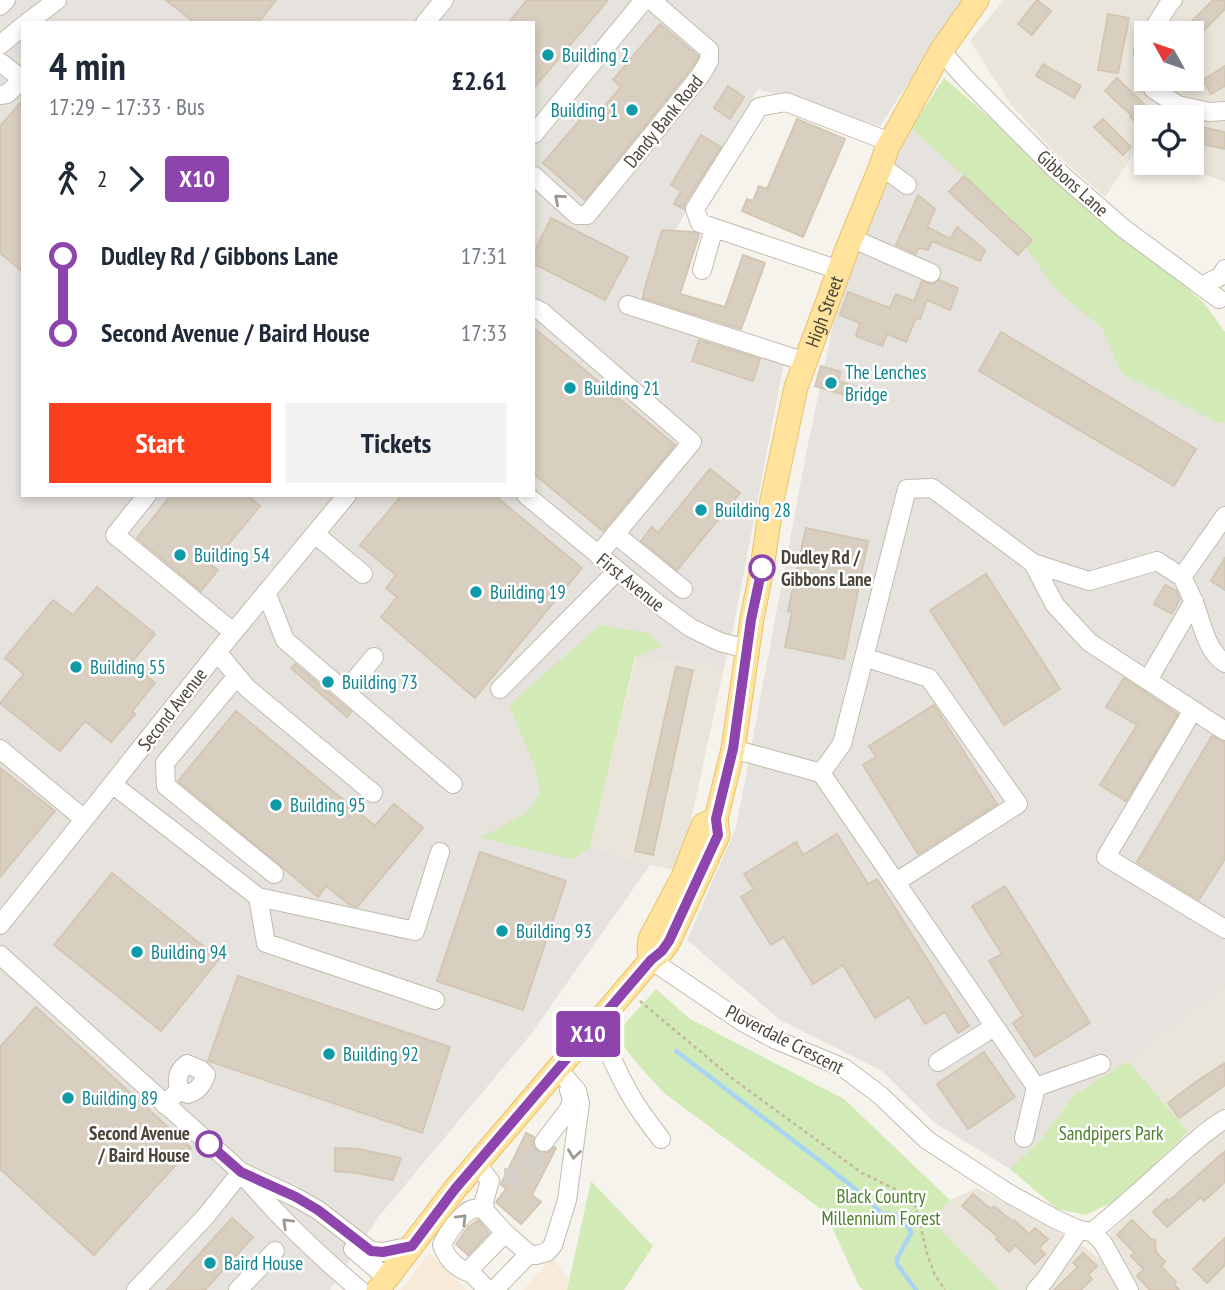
<!DOCTYPE html>
<html lang="en">
<head>
<meta charset="utf-8">
<style>
	body { margin:0; font-family:"PT Sans Narrow",sans-serif; background:#f2f2f3; color:#1f2937; height:100vh; display:flex; flex-direction:column; font-size:26px; white-space:nowrap }
	* { box-sizing:border-box; margin:0 }
	p { font-size:23px; color:#747a83 }
	.icon { flex:none; width:38px; height:38px; fill:none; stroke:currentColor; stroke-width:2; stroke-linecap:round; stroke-linejoin:round }
	.map { position:relative; flex:1; overflow:hidden }
	.side { position:absolute; left:21px; top:21px; width:514px; height:476px; display:flex; flex-direction:column; background:#fff; border-radius:0px; box-shadow:0 4px 10px #0003 }
	.side>* { flex:none }
	.badge { padding:0 14px; border-radius:5px; font-size:24px; line-height:46px }
	.needle { width:46px; rotate:310deg }
	.fabs { position:absolute; left:1134px; top:21px; display:grid; gap:14px }
	.fabs a { display:grid; place-items:center; width:70px; height:70px; border-radius:0px; background:#fff; box-shadow:0 4px 10px #0003; font-size:35px }
	.map>.badge { position:absolute; translate:-50% -50%; box-shadow:0 0 0 4px #fff }
	.legs { display:flex; align-items:center; gap:10px; height:77px; padding:0 28px; font-size:23px }
	.legs p { margin-inline-start:auto }
	.headline { display:flex; align-items:center; justify-content:space-between; height:119px; padding:0 28px }
	h1 { font-size:38px; font-weight:600; line-height:52px }
	.action { display:flex; gap:14px; margin-top:auto; padding:14px 28px }
	.action a { flex:1; height:80px; border-radius:0px; background:#fc3f1d; color:#fff; font-size:28px; font-weight:600; line-height:80px; text-align:center }
	.action a+a { background:#f2f2f3; color:#1f2937 }
	ul { padding:0 28px; list-style:none }
	li { display:flex; align-items:center; gap:24px; height:77px; font-size:26px }
	li i { display:grid; place-items:center; width:10px; height:100%; margin:0 9px; background:currentColor }
	li i::after { content:''; width:18px; height:18px; margin:-9px; border:5px solid; border-radius:50%; background:#fff }
	li p { margin-inline-start:auto }
	li:first-child i { background:linear-gradient(#0000 50%,currentColor 0) }
	li:last-child i { background:linear-gradient(currentColor 50%,#0000 0) }
	.map>svg:first-child { display:block }
	.residential { fill:#eae5da; fill-rule:evenodd }
	.commercial { fill:#f7ead8 }
	.industrial { fill:#e6e2dd; fill-rule:evenodd }
	.green { fill:#d2eab5 }
	.lines { fill:none; stroke-linecap:round; stroke-linejoin:round }
	.stream { stroke:#a9d4f2; stroke-width:4.5 }
	.building { fill:#d8cfc1; stroke:#d3c7b4; stroke-width:2 }
	.minor-tunnel { stroke:#d4d0c8; stroke-width:18; stroke-dasharray:18 9; stroke-linecap:butt }
	.minor-casing { stroke:#c2bbae; stroke-width:20 }
	.major-casing { stroke:#e6c16a; stroke-width:25 }
	.path { stroke:#c4b79f; stroke-width:2.5; stroke-dasharray:3.5 3.5; stroke-linecap:butt }
	.minor { stroke:#fff; stroke-width:18 }
	.major { stroke:#ffe39c; stroke-width:23 }
	.oneway { stroke:#9c9892 }
	.line-1-casing { stroke:#fff; stroke-width:16 }
	.line-1 { stroke:#8e44ad; stroke-width:10 }
	.culture-dot { fill:#0f9aa8; stroke:#fff; stroke-width:2.5 }
	.stop-1-dot { fill:#fff; stroke:#8e44ad; stroke-width:3.5 }
	.labels { text-anchor:middle; dominant-baseline:central; stroke-width:5; stroke-linejoin:round; paint-order:stroke }
	.culture-label { font-size:19px; fill:#0d838f; stroke:#fff; text-anchor:start }
	.street-label { font-size:19px; fill:#4b4439; stroke:#fff }
	.stop-label { font-size:19px; font-weight:bold; fill:#4b4439; stroke:#fff; text-anchor:start }
	.park-label { font-size:19px; fill:#4a7f2a; stroke:#fff }
</style>
</head>
<body>
<div class="map">
<svg width="1225" height="1290" viewBox="0 0 1225 1290">
	<rect width="100%" height="100%" fill="#f6f3ec"/>
	<path class="residential" d="M1004 0H1225V182L1173 163H1192V117H1146V153L1137 149 1105 197 1054 152 1011 105 970 41ZM1146 33H1192V79H1146Z
		M636 657 724 668 680 871 650 865 590 847Z
		M1225 988V1108L1188 1132 1128 1061Z
		M1225 1130V1290H1137L1111 1242V1232L1199 1148Z
		M977 1188 1082 1245 1100 1259 1119 1290H999L931 1221 950 1200Z"/>
	<path class="commercial" d="M429 1253 466 1290H401Z
		M552 1258 569 1279 567 1290H523Z"/>
	<path class="industrial" d="M0 0H963L880 126 758 89 686 211 635 305 785 358 731 639 724 668 635 657 590 847 650 865 531 1034 380 1215 330 1290H0ZM23 23H534V495H23Z
		M911 128 1225 413V988L1128 1061 1075 1094 1042 1138 1010 1169 935 1123 882 1071 780 1020 687 940 736 828 807 449 837 306 883 186Z"/>
	<path class="green" d="M944 78 1203 302 1225 332V423L1217 422 1122 374 1102 328 1055 289 997 206 911 128Z
		M600 625 648 633 663 646 635 657 590 847 572 859 480 838 528 812 540 792 534 765 509 705Z
		M656 989 690 1019 844 1099 950 1200 932 1221 999 1290H863L859 1286 825 1212 664 1093 641 1068 615 1035Z
		M1128 1061 1188 1132 1119 1199 1086 1215 1057 1209 1010 1169 1042 1138 1075 1094Z
		M591 1181 653 1246 624 1290H567Z"/>
	<g class="lines">
		<path class="stream" d="M676 1051 824 1164 865 1197 881 1213 895 1215 909 1227 911 1233 897 1259V1264L916 1290"/>
	</g>
	<path class="building" d="M166 0H276L258 23H195Z
		M527 0H608L534 88V23H508Z
		M1037 0 1051 11 1032 35 1018 24Z
		M1213 0H1225V9L1202 32 1192 41V33H1180Z
		M1108 14 1129 18 1118 73 1098 70Z
		M660 24 698 56V58L691 69 585 200 543 163 591 107 599 113 621 87 613 80Z
		M1043 64 1081 86 1074 98 1036 76Z
		M1225 66V86L1211 94 1203 80Z
		M1117 78 1157 117H1146V132L1130 117 1131 115 1105 91Z
		M728 86 744 97 730 119 714 108Z
		M23 100V272L0 253V126Z
		M797 119 845 139 803 237 742 211 747 199 753 201 759 186 767 189Z
		M1103 119 1131 147 1123 155 1094 127Z
		M1192 125 1225 132V149L1192 142Z
		M701 135 721 147 685 203 684 209 674 204 681 191 671 185Z
		M964 176 1032 240 1018 255 949 192Z
		M918 195 935 209 927 227 950 239 957 227 985 250 980 261 932 241 928 250 918 248 916 254 896 245Z
		M551 218 628 257 605 300 534 264V252Z
		M662 230 694 232 699 235 680 294 725 307 743 255 765 263 741 329 642 298Z
		M939 280 958 288 950 310 927 300 920 319 916 318 906 342 887 334 882 346 856 336 860 323 840 315 848 292 890 308 896 294 914 301 922 281 932 284Z
		M534 328 675 445 603 531 534 474Z
		M1001 332 1196 449 1174 486 979 371Z
		M699 340 760 359 753 381 692 361Z
		M821 366 841 372 838 381 854 386 851 397 815 386Z
		M710 469 740 493 677 570 641 541 652 527 658 533Z
		M171 495H247L260 506 211 565 218 570 201 591 137 538Z
		M402 495H494L582 568 475 698 381 617 397 597 386 588 396 575 360 545Z
		M806 528 868 541 844 659 785 647 792 612 788 611Z
		M1225 558V590L1211 581Z
		M986 574 1060 689 1004 725 930 610Z
		M1165 585 1177 591 1180 599 1172 614 1154 604Z
		M97 587 155 634 131 663 155 683 132 711 135 714 111 742 85 721 60 751 0 703 24 674 5 658 53 600 73 615Z
		M295 664 351 712 347 717 291 668Z
		M676 667 693 670 653 855 635 851Z
		M1124 678 1178 714 1126 801 1100 785 1137 725 1106 707Z
		M934 705 997 804 918 854 863 765 876 757 869 746Z
		M236 711 375 826 394 804 423 828 357 907 350 905 326 886 318 897 178 781Z
		M1212 736 1225 742V859L1199 900 1137 862Z
		M0 768 55 811 0 877Z
		M837 834 868 884 877 879 969 1026 958 1033 945 1012 925 1024 909 997 875 1018 843 965 813 984 784 937 771 945 741 897 754 889 744 874 796 842 803 855Z
		M480 852 566 881 523 1010 437 981Z
		M112 873 219 959 161 1031 54 945Z
		M1005 886 1090 1023 1035 1057 1013 1023 1023 1016 989 961 1002 954 972 906Z
		M238 976 450 1047 422 1133 208 1061Z
		M36 1007 191 1148 94 1255 0 1169V1047Z
		M984 1052 1015 1097 968 1129 937 1084Z
		M1225 1063V1085L1179 1118 1168 1103 1197 1081Z
		M526 1133 534 1137 533 1146 538 1151 548 1153 554 1147 556 1148 532 1195 541 1202 521 1224 496 1202 506 1189 501 1184Z
		M335 1148 358 1149 401 1158 393 1180 356 1173 335 1171Z
		M1225 1151V1182L1204 1201 1201 1197 1167 1227 1153 1212 1167 1199 1169 1201Z
		M973 1194 991 1209 994 1206 1012 1221 1014 1220 1029 1234 1035 1228 1048 1239 1039 1248 1045 1254 1035 1264 1015 1245 1009 1252 996 1239 998 1237 962 1206Z
		M232 1218 253 1237 205 1290H167Z
		M478 1220 489 1233 468 1255 456 1244 468 1227Z
		M1132 1220 1151 1239 1155 1240 1156 1252 1165 1262 1161 1266 1176 1282 1174 1284 1179 1290H1150L1137 1276 1144 1270 1131 1256 1135 1253 1117 1235Z
		M1225 1238V1265L1207 1283 1193 1269Z
		M1083 1253 1097 1266 1088 1275 1092 1279 1081 1290H1054L1078 1267 1073 1263Z"/>
	<g class="lines">
		<path class="minor-tunnel" d="M504 1177H515L523 1175 544 1142"/>
		<defs>
			<path id="minor" d="M0 6 6 0
				M27 23 57 0
				M425 23 444 0
				M1151 33 1169 4 1173 0
				M1146 43 1143 51 1146 69
				M0 45 23 26
				M941 51 967 80 1054 168 1123 228 1219 299
				M0 62 23 80
				M1150 79 1153 89 1178 105 1209 112 1225 111
				M0 95 7 94 22 80
				M534 134 644 0
				M881 166 907 185
				M534 176 577 215H587L700 76 709 61V50L651 0
				M851 238 931 273
				M702 270 714 228
				M839 270 700 223 695 209 759 107 786 102 890 142
				M1202 286 1221 276 1225 269
				M628 305 806 362
				M534 308 542 312 692 442 598 555
				M147 495 115 535 233 632
				M526 495 658 604 691 628 720 642 747 649
				M315 534 363 574
				M615 534 683 589
				M1033 563 1055 605 1089 642 1225 731
				M1182 577C1186 585 1191 594 1194 603 1202 622 1206 651 1225 663
				M266 592 285 640 453 784
				M217 652 247 688 373 793
				M864 657 929 678 1018 804 896 882
				M237 676 165 763 166 786 274 874
				M1148 680 1194 601
				M500 689 617 571
				M346 691 374 657
				M1193 710 1106 857 1225 929
				M0 749 84 819
				M733 749 821 773 1036 1087 1101 1064
				M821 773 842 744 907 489 932 488 1033 563 1089 581 1157 561 1182 577 1225 516
				M112 784 258 897 415 931 440 852
				M258 897 266 943 435 1000
				M0 925 227 640 347 495
				M0 955 241 1172C276 1215 317 1254 360 1290
				M651 960 741 1021 774 1039 844 1068 880 1095 927 1140 1008 1193 1055 1219 1079 1230 1092 1232 1103 1243 1129 1290
				M596 1025C607 1046 615 1068 627 1089 636 1107 649 1123 661 1139
				M938 1062 994 1027
				M165 1105 179 1090C176 1078 178 1071 187 1064L201 1070 206 1075C202 1085 198 1091 188 1094L179 1090
				M1024 1138 1036 1087
				M544 1142 569 1109 572 1099 569 1090
				M477 1164 490 1181 484 1201 485 1211 505 1233 529 1254
				M244 1173 295 1197 318 1210 371 1251 383 1252 412 1246
				M1092 1232C1116 1213 1139 1192 1162 1171 1182 1153 1202 1133 1225 1119
				M353 1249 387 1278
				M471 1273C457 1269 447 1259 442 1245 446 1235 462 1212 473 1209 475 1208 482 1209 485 1209
				M136 1290 206 1216 241 1172
				M238 1290 275 1251
				M488 1290 471 1273V1268L505 1233
				M494 1290 529 1254 536 1255 547 1252 553 1245 567 1200 580 1103 577 1091 558 1069
				M1036 1290 1045 1280 1079 1230"/>
			<g id="major">
				<path d="M651 960 649 951 650 939 683 877 703 825 716 819"/>
				<path id="s1" d="M378 1290 455 1189 651 960 662 951 669 941 718 835 716 819 733 749 752 619 762 568 772 500 796 387 847 249 881 166 887 148 941 51 977 0"/>
			</g>
		</defs>
		<use href="#minor" class="minor-casing"/>
		<use href="#major" class="major-casing"/>
		<path class="path" d="M640 1001 733 1079 862 1173 905 1194 915 1204 928 1257 935 1275 945 1290"/>
		<use href="#minor" class="minor"/>
		<use href="#major" class="major"/>
	</g>
	<defs><path id="oneway-chevron" d="M-2-3.5L2.5 0L-2 3.5" fill="none" stroke-width="1.6" stroke-linecap="round" stroke-linejoin="round" transform="scale(1.75)"/></defs>
	<g class="oneway">
		<use href="#oneway-chevron" transform="translate(559 199) rotate(-139)"/>
		<use href="#oneway-chevron" transform="translate(574 1154) rotate(98)"/>
		<use href="#oneway-chevron" transform="translate(462 1219) rotate(-45)"/>
		<use href="#oneway-chevron" transform="translate(287 1223) rotate(-136)"/>
	</g>
	<g class="lines">
		<defs>
			<path id="line-1" d="M209 1144 241 1172 296 1197 318 1210 371 1251 383 1252 412 1246 455 1189 651 960 662 951 669 941 718 835 716 819 733 749 751 620 762 568"/>
		</defs>
		<use href="#line-1" class="line-1-casing"/>
		<use href="#line-1" class="line-1"/>
	</g>
	<g class="culture-dot">
		<circle cx="548" cy="55" r="7"/>
		<circle cx="632" cy="110" r="7"/>
		<circle cx="831" cy="383" r="7"/>
		<circle cx="570" cy="388" r="7"/>
		<circle cx="701" cy="510" r="7"/>
		<circle cx="180" cy="555" r="7"/>
		<circle cx="476" cy="592" r="7"/>
		<circle cx="76" cy="667" r="7"/>
		<circle cx="328" cy="682" r="7"/>
		<circle cx="276" cy="805" r="7"/>
		<circle cx="502" cy="931" r="7"/>
		<circle cx="137" cy="952" r="7"/>
		<circle cx="329" cy="1054" r="7"/>
		<circle cx="68" cy="1098" r="7"/>
		<circle cx="210" cy="1263" r="7"/>
	</g>
	<g class="stop-1-dot">
		<circle cx="762" cy="568" r="12"/>
		<circle cx="209" cy="1144" r="12"/>
	</g>
	<g class="labels">
		<g class="culture-label">
			<text x="562" y="55">Building 2</text>
			<text x="618" y="110" text-anchor="end">Building 1</text>
			<text x="845" y="372">The Lenches<tspan x="845" dy="22">Bridge</tspan></text>
			<text x="584" y="388">Building 21</text>
			<text x="715" y="510">Building 28</text>
			<text x="194" y="555">Building 54</text>
			<text x="490" y="592">Building 19</text>
			<text x="90" y="667">Building 55</text>
			<text x="342" y="682">Building 73</text>
			<text x="290" y="805">Building 95</text>
			<text x="516" y="931">Building 93</text>
			<text x="151" y="952">Building 94</text>
			<text x="343" y="1054">Building 92</text>
			<text x="82" y="1098">Building 89</text>
			<text x="224" y="1263">Baird House</text>
		</g>
		<g class="street-label">
			<text transform="translate(663 121) rotate(-51)">Dandy Bank Road</text>
			<text transform="translate(1073 183) rotate(42)">Gibbons Lane</text>
			<text stroke="none"><textPath href="#s1" startOffset="1108">High Street</textPath></text>
			<text transform="translate(631 582) rotate(39)">First Avenue</text>
			<text transform="translate(172 709) rotate(-52)">Second Avenue</text>
			<text transform="translate(785 1039) rotate(27)">Ploverdale Crescent</text>
		</g>
		<g class="stop-label">
			<text x="781" y="557">Dudley Rd /<tspan x="781" dy="22">Gibbons Lane</tspan></text>
			<text x="190" y="1133" text-anchor="end">Second Avenue<tspan x="190" dy="22">/ Baird House</tspan></text>
		</g>
		<g class="park-label">
			<text x="1111" y="1133">Sandpipers Park</text>
			<text x="881" y="1196">Black Country<tspan x="881" dy="22">Millennium Forest</tspan></text>
		</g>
	</g>
</svg>
<div class="fabs">
<a><svg class="needle" viewBox="-14 -14 28 28"><path d="M0-13l5 13h-10z" fill="#e53935"/><path d="M0 13l5-13h-10z" fill="#747a83"/></svg></a>
<a><svg class="icon" aria-label="locate" viewBox="0 0 24 24"><circle cx="12" cy="12" r="6"/><path d="M12 2v4M12 18v4M2 12h4M18 12h4"/></svg></a>
</div>
<b class="badge" style="left:588px;top:1034px;background:#8e44ad;color:#fff">X10</b>
<section class="side">
<div class="headline"><div><h1>4 min</h1><p>17:29 – 17:33 · Bus</p></div><b>£2.61</b></div>
<div class="legs"><svg class="icon" aria-label="walk" viewBox="0 0 24 24"><circle cx="13" cy="4" r="2"/><path d="M13 8l-2 6 4 7M11 14l-3 7M7 12l3-4h3l4 4"/></svg>2<svg class="icon" aria-label="forward" viewBox="0 0 24 24"><path d="M9 5l7 7-7 7"/></svg><b class="badge" style="background:#8e44ad;color:#fff">X10</b></div>
<ul>
<li><i style="color:#8e44ad"></i><b>Dudley Rd / Gibbons Lane</b><p>17:31</p></li>
<li><i style="color:#8e44ad"></i><b>Second Avenue / Baird House</b><p>17:33</p></li>
</ul>
<div class="action"><a>Start</a><a>Tickets</a></div>
</section>
</div>
</body>
</html>
